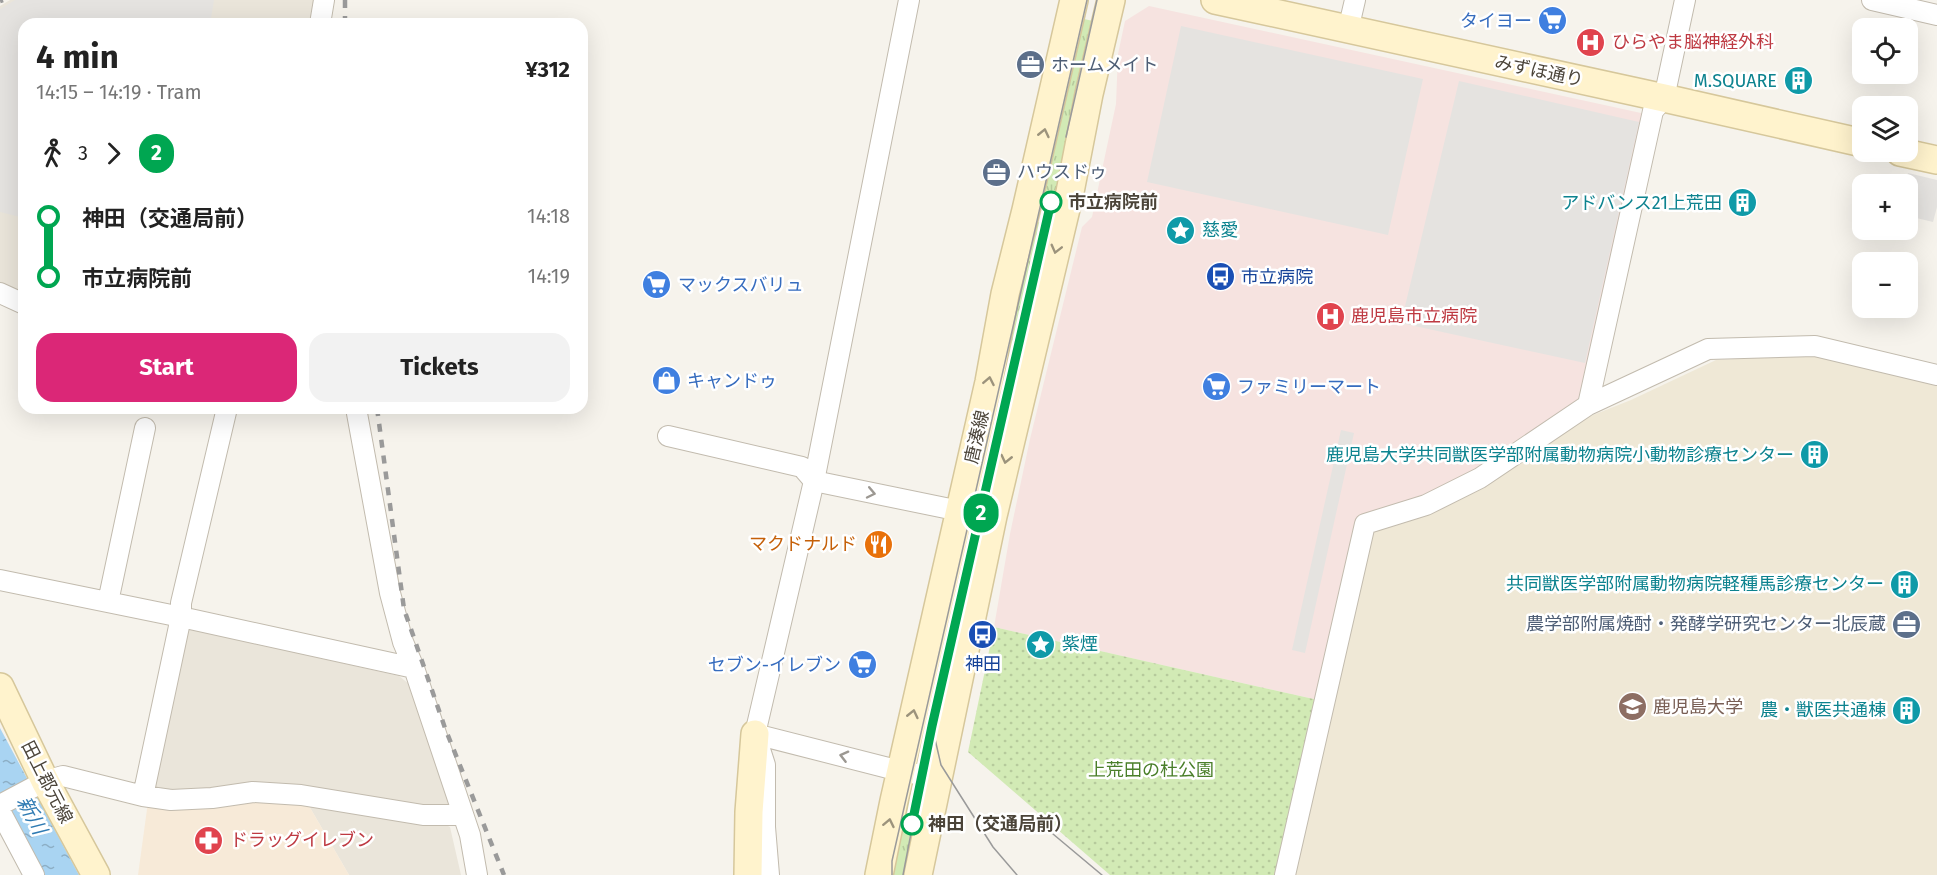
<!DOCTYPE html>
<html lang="en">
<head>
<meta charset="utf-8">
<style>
	body { margin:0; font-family:"Fira Sans","Noto Sans JP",sans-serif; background:#f2f2f2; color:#222; height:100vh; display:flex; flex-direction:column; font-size:22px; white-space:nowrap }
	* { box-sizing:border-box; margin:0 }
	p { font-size:20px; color:#767676 }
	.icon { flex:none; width:33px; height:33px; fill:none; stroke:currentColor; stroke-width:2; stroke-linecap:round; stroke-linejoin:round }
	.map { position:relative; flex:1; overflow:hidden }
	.side { position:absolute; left:18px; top:18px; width:570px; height:396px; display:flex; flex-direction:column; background:#fff; border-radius:18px; box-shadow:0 6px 24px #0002 }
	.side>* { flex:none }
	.badge { padding:0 12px; border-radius:20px; font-size:21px; line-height:39px }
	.buttons { position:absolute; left:1852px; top:18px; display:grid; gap:12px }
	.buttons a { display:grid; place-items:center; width:66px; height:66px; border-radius:12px; background:#fff; box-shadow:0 6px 24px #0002; font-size:30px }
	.map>.badge { position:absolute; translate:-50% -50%; box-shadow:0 0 0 3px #fff }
	.legs { display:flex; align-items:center; gap:9px; height:66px; padding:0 18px; font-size:20px }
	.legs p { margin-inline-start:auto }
	.headline { display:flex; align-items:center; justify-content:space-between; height:102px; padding:0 18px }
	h1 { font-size:33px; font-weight:700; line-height:45px }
	.button { display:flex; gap:12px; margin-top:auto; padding:12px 18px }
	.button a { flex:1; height:69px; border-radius:18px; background:#db2777; color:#fff; font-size:24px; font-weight:700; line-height:69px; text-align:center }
	.button a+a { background:#f2f2f2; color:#222 }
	ul { padding:0 18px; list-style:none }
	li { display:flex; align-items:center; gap:21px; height:60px; font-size:22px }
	li i { display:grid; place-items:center; width:9px; height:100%; margin:0 8px; background:currentColor }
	li i::after { content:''; width:15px; height:15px; margin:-8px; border:4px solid; border-radius:50%; background:#fff }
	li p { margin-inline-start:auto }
	li:first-child i { background:linear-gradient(#0000 50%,currentColor 0) }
	li:last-child i { background:linear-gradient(currentColor 50%,#0000 0) }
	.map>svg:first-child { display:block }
	.residential { fill:#eae5da }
	.commercial { fill:#f7ead8 }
	.education { fill:#efe8d6 }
	.medical { fill:#f6e3e0 }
	.grass { fill:url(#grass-tufts) }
	.park { fill:url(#park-dots) }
	.parking { fill:#e5e3e0 }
	.water { fill:url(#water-ripples) }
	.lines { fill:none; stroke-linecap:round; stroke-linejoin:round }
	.street-casing { stroke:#c2bbae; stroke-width:22 }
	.secondary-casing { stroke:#d6c79b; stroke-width:30 }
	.street { stroke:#fff; stroke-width:20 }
	.secondary { stroke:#fff3cd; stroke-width:27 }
	.tram { stroke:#9a9a9a; stroke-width:1.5 }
	.rail { stroke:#9a9a9a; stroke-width:4.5; stroke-dasharray:8 8; stroke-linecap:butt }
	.oneway { stroke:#9c937c }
	.oneway2 { stroke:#9c9892 }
	.line-1-casing { stroke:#fff; stroke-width:14 }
	.line-1 { stroke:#00a651; stroke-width:9 }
	.stop-1-dot { fill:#fff; stroke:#00a651; stroke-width:3 }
	.labels { text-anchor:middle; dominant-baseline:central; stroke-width:5; stroke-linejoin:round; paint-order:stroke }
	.shop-label { font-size:18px; fill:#366cbe; stroke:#fff; text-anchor:start }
	.health-label { font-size:18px; fill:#be3a42; stroke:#fff; text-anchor:start }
	.service-label { font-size:18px; fill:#4e5e75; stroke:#fff; text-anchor:start }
	.street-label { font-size:18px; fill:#4b4439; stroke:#fff }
	.culture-label { font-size:18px; fill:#0d838f; stroke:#fff; text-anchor:end }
	.stop-label { font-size:18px; font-weight:bold; fill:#4b4439; stroke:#fff; text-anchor:start }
	.transit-label { font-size:18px; fill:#164399; stroke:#fff; text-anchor:start }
	.food-label { font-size:18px; fill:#c56008; stroke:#fff; text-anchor:end }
	.education-label { font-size:18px; fill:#785e54; stroke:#fff; text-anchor:start }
	.park-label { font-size:18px; fill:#4a7f2a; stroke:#fff }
	.water-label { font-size:20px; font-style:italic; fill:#2e7ab2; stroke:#fff }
</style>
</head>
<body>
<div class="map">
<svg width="1937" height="875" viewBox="0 0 1937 875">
	<defs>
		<pattern id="grass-tufts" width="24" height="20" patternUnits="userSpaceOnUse" patternTransform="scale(1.5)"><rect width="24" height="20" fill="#d2eab5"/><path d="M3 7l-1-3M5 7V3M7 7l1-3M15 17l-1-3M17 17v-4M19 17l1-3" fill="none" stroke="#b6ca9c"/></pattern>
		<pattern id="park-dots" width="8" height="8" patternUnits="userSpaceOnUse" patternTransform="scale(1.5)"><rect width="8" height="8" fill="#d2eab5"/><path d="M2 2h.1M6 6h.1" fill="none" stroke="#b6ca9c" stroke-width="1.8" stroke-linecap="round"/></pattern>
		<pattern id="water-ripples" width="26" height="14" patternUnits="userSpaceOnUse" patternTransform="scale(1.5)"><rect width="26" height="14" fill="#a9d4f2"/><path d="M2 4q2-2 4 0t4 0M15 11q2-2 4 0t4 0" fill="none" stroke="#8caec5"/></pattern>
	</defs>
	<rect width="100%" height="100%" fill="#f6f3ec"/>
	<path class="residential" d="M10 0H323L319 24H24V293L0 282V6Z
		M191 629 399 676 409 684 447 787 450 807 179 791 150 786 185 633Z
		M305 799 444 824 450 827 461 875H349Z"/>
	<path class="commercial" d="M305 799 349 875H138L148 802Z"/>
	<path class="education" d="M1817 355 1937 384V875H1289L1371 532 1433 512 1483 488 1505 471 1588 417 1631 400 1716 360Z"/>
	<path class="medical" d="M1149 6 1641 113 1645 117 1580 405 1473 474 1422 497 1357 520 1318 700 994 627 1010 534 1030 439 1082 227 1092 217 1116 104 1118 54 1125 21Z"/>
	<path class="grass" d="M1080 18 1097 22 1056 209 1039 205Z
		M1033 221 1051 225 992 490 974 486Z
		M963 533 980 537 973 570 956 566Z
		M939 646 956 650 943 714 926 711Z
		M905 799 922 803 907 875H889Z"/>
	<path class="park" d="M994 627 1318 700 1279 875H1110L968 752Z"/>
	<path class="parking" d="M15 0H214L210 24H24V218L0 212V9Z
		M1181 26 1423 79 1388 235 1147 182Z
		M1459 81 1639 122 1585 363 1401 323Z
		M1908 173 1937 180V207L1933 222 1908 216V184H1905Z
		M1341 430 1354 433 1305 653 1292 650Z"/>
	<path class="water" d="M0 728 79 875H43L0 793Z"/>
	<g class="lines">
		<defs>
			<path id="street" d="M1872 0 1937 15
				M320 24 324 0
				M1348 30 1355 0
				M0 293 24 304
				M1588 405 1653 111 1664 98 1685 0
				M356 408 390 593 403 642 414 668 470 835 477 875
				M668 436 802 467 814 481 960 511
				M0 580 181 617 414 668
				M108 602 145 428
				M755 734 900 771 938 778
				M143 796 181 617V603L227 408
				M0 805 45 781 63 776 143 796 171 800 212 798 253 792 301 795 423 815H463
				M0 811 34 875
				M769 875 765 827V765L755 734 814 481 909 0
				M1285 875 1365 524 1426 505 1480 478 1588 405 1708 349 1815 346 1937 375"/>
			<path id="secondary" d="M1215 0 1664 98 1863 143
				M1900 152 1937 160
				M0 687 45 781 96 875
				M748 875 749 812 755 734
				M879 875 894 801 989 382 1005 294 1026 210 1074 0
				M918 875 993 516 1070 192 1089 94 1111 0"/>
		</defs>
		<use href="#street" class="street-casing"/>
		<use href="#secondary" class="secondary-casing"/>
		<use href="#street" class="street"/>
		<use href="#secondary" class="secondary"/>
		<path class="tram" d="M1066 137 1097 0
			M947 664 981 512
			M932 726 941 765 993 847 1017 875
			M1053 834 1102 875
			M892 875V861L1087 0
			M903 875 926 755"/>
		<path class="rail" d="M0 1 3 0
			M345 24V0
			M377 408 404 609 445 728 504 875"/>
	</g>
	<defs><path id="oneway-chevron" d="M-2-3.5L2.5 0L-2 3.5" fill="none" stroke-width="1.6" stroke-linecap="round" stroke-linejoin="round" transform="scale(1.5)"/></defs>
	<g class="oneway">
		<use href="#oneway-chevron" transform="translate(1044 133) rotate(-77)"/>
		<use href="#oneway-chevron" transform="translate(1056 249) rotate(104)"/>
		<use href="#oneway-chevron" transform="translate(989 381) rotate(-79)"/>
		<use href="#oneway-chevron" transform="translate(1006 459) rotate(103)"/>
		<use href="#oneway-chevron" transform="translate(913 714) rotate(-77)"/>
		<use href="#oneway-chevron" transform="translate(889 823) rotate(-78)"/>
	</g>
	<g class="oneway2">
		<use href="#oneway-chevron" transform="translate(871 493) rotate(12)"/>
		<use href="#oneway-chevron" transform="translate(844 756) rotate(-166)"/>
	</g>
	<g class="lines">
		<defs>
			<path id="line-1" d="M912 824 932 726 1051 202"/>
		</defs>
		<use href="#line-1" class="line-1-casing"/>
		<use href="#line-1" class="line-1"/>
	</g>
	<defs>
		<symbol id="supermarket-disc" viewBox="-11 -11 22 22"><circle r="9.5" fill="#3f7fe0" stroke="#fff"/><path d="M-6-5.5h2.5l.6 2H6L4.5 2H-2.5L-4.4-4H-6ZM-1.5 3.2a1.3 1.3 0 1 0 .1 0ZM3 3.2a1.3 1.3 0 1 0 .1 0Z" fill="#fff"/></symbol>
		<symbol id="hospital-disc" viewBox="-11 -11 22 22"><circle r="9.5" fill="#e0444e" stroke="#fff"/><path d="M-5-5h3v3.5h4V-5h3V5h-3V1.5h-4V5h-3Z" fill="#fff"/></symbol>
		<symbol id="office-disc" viewBox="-11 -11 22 22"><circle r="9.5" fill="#5c6f8a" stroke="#fff"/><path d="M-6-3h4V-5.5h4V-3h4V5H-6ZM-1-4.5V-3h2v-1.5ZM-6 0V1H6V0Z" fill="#fff"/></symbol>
		<symbol id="building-disc" viewBox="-11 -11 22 22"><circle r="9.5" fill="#0f9aa8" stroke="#fff"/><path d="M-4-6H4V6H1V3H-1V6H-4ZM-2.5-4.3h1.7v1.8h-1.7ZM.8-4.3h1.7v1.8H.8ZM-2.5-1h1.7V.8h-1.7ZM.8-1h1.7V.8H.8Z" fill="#fff"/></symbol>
		<symbol id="sight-disc" viewBox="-11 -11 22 22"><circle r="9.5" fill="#0f9aa8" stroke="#fff"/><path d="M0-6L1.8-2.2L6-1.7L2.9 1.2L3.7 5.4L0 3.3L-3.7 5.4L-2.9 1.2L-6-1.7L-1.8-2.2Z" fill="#fff"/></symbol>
		<symbol id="bus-disc" viewBox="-11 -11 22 22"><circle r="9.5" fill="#1a4fb4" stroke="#fff"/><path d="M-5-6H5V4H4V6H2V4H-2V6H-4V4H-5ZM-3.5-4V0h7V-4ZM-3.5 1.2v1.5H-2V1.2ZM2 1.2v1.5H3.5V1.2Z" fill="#fff"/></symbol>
		<symbol id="shop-disc" viewBox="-11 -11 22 22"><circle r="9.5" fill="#3f7fe0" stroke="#fff"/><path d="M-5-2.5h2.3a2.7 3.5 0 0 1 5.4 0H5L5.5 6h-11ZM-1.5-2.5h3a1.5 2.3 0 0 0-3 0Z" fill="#fff"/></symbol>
		<symbol id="restaurant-disc" viewBox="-11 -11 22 22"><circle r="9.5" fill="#e8710a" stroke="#fff"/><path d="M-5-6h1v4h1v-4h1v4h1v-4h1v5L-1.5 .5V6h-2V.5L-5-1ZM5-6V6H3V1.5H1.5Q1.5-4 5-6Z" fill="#fff"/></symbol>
		<symbol id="university-disc" viewBox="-11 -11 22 22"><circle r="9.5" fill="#8d6e63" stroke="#fff"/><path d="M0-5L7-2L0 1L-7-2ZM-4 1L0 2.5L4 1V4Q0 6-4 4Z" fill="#fff"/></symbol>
		<symbol id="pharmacy-disc" viewBox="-11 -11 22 22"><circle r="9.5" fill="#e0444e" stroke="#fff"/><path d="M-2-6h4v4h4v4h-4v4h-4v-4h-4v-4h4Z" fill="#fff"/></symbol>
	</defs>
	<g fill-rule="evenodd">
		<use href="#supermarket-disc" x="1536" y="4" width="33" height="33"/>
		<use href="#hospital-disc" x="1574" y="26" width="33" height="33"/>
		<use href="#office-disc" x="1014" y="48" width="33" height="33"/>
		<use href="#building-disc" x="1782" y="64" width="33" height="33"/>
		<use href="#office-disc" x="980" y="156" width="33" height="33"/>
		<use href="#building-disc" x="1726" y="186" width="33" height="33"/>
		<use href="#sight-disc" x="1164" y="214" width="33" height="33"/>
		<use href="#bus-disc" x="1204" y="260" width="33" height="33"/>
		<use href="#supermarket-disc" x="640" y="268" width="33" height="33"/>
		<use href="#hospital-disc" x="1314" y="300" width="33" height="33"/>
		<use href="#shop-disc" x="650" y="364" width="33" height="33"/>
		<use href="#supermarket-disc" x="1200" y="370" width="33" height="33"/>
		<use href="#building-disc" x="1798" y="438" width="33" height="33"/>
		<use href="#restaurant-disc" x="862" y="528" width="33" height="33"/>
		<use href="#building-disc" x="1888" y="568" width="33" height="33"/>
		<use href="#office-disc" x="1890" y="608" width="33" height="33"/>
		<use href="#bus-disc" x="966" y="618" width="33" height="33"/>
		<use href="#sight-disc" x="1024" y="628" width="33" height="33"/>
		<use href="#supermarket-disc" x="846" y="648" width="33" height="33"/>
		<use href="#university-disc" x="1616" y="690" width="33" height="33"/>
		<use href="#building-disc" x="1890" y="694" width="33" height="33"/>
		<use href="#pharmacy-disc" x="192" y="824" width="33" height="33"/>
	</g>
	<g class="stop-1-dot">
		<circle cx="1051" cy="202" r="10"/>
		<circle cx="912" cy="824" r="10"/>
	</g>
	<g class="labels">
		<g class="shop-label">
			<text x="1532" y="21" text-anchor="end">タイヨー</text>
			<text x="678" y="285">マックスバリュ</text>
			<text x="687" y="381">キャンドゥ</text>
			<text x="1237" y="387">ファミリーマート</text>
			<text x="841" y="665" text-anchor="end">セブン-イレブン</text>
		</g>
		<g class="health-label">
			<text x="1612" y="42">ひらやま脳神経外科</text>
			<text x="1351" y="316">鹿児島市立病院</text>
			<text x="230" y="840">ドラッグイレブン</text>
		</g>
		<g class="service-label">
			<text x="1051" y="65">ホームメイト</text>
			<text x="1017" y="172">ハウスドゥ</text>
			<text x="1886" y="624" text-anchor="end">農学部附属焼酎・発酵学研究センター北辰蔵</text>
		</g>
		<g class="street-label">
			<text transform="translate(1539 71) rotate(12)">みずほ通り</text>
			<text transform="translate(977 437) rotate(-77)">唐湊線</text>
			<text transform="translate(47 782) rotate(63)">田上郡元線</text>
		</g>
		<g class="culture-label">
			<text x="1777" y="81">M.SQUARE</text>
			<text x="1722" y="203">アドバンス21上荒田</text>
			<text x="1202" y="230" text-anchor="start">慈愛</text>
			<text x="1794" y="455">鹿児島大学共同獣医学部附属動物病院小動物診療センター</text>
			<text x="1884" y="584">共同獣医学部附属動物病院軽種馬診療センター</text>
			<text x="1062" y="644" text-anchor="start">紫煙</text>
			<text x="1886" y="710">農・獣医共通棟</text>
		</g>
		<g class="stop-label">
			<text x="1068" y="202">市立病院前</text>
			<text x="928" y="824">神田（交通局前）</text>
		</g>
		<g class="transit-label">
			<text x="1241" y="277">市立病院</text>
			<text x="983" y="664" text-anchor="middle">神田</text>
		</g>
		<g class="food-label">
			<text x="857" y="544">マクドナルド</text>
		</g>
		<g class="education-label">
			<text x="1653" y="707">鹿児島大学</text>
		</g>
		<g class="park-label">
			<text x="1151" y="770">上荒田の杜公園</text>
		</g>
		<g class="water-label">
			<text transform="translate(32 815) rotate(62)">新川</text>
		</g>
	</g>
</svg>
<div class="buttons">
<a><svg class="icon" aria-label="locate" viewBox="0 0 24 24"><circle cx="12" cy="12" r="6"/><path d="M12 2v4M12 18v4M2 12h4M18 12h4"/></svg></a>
<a><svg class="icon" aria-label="layers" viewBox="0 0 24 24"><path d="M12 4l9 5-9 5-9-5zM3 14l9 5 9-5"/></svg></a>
<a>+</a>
<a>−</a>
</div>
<b class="badge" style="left:981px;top:513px;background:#00a651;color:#fff">2</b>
<section class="side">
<div class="headline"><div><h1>4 min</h1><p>14:15 – 14:19 · Tram</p></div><b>¥312</b></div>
<div class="legs"><svg class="icon" aria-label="walk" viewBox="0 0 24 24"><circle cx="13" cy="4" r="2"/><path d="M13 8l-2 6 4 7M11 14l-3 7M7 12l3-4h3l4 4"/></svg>3<svg class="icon" aria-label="forward" viewBox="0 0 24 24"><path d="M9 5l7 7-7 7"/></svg><b class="badge" style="background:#00a651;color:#fff">2</b></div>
<ul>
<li><i style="color:#00a651"></i><b>神田（交通局前）</b><p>14:18</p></li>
<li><i style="color:#00a651"></i><b>市立病院前</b><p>14:19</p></li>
</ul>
<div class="button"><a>Start</a><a>Tickets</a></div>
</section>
</div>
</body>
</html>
